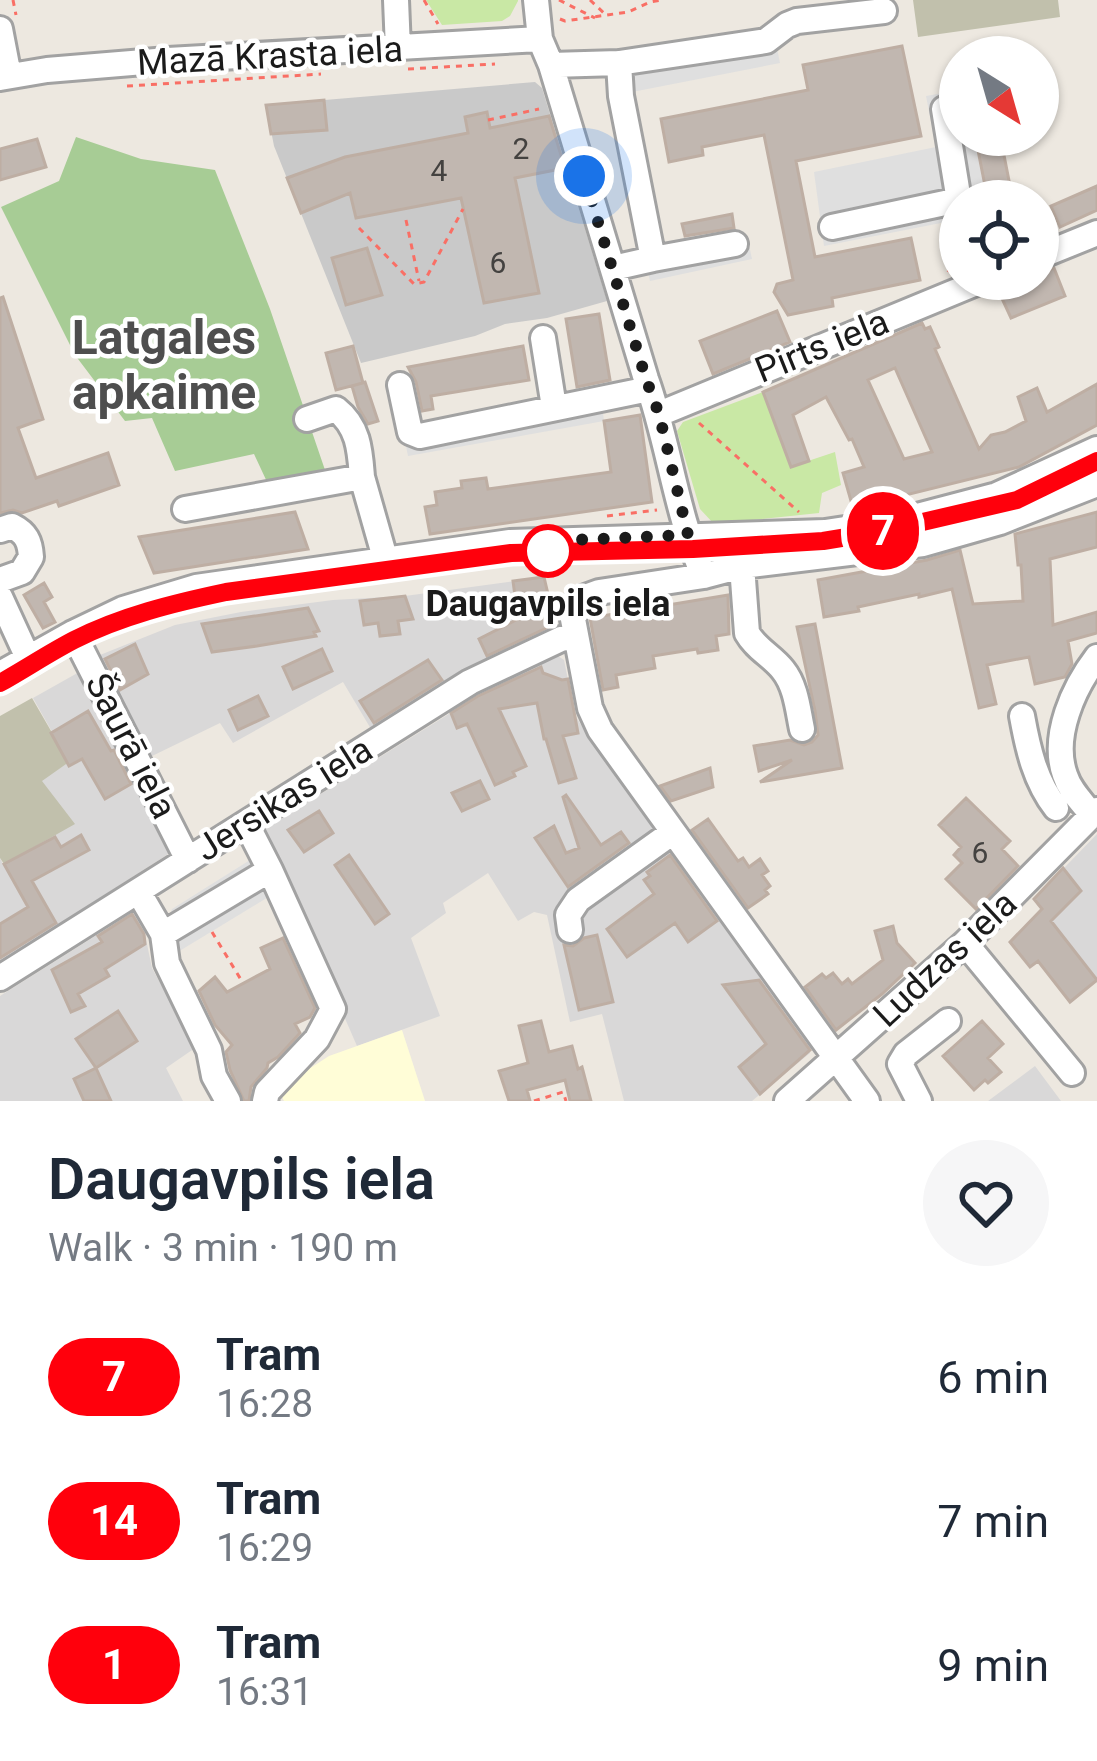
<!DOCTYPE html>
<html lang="en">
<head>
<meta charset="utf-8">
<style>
	body { margin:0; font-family:Roboto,sans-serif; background:#f6f6f7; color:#1f2937; height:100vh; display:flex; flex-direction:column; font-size:45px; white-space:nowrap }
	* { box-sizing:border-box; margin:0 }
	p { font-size:39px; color:#747a83 }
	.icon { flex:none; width:66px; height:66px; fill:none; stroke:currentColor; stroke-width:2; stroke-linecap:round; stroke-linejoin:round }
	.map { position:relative; height:1101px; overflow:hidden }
	.panel { display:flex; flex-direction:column; background:#fff; flex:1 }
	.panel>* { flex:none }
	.badge { padding:0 24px; border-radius:39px; font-size:42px; line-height:78px }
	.needle { width:78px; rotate:143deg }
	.tools { position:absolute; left:939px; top:36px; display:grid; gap:24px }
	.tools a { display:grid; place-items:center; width:120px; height:120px; border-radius:50%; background:#fff; box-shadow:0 3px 9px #0004; font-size:60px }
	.you { position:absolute; width:60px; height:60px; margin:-30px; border:9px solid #fff; border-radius:50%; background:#1a73e8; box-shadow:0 0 0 18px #1a73e833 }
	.map>.badge { position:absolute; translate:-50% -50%; box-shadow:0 0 0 6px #fff }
	.round { display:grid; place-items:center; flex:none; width:126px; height:126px; border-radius:63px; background:#f6f6f7 }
	.head { display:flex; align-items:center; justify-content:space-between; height:204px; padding:0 48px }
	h1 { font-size:57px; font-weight:600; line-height:90px }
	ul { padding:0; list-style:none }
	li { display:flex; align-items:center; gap:36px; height:144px; padding:0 48px }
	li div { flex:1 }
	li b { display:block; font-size:45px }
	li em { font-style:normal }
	li .badge { min-width:132px; font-weight:700; text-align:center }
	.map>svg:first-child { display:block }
	.residential { fill:#d9d8d8 }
	.education { fill:#fffdd7 }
	.religious { fill:#c9c9c9 }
	.construction { fill:#c1c0ac }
	.grass { fill:#c9e8a5 }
	.forest { fill:#a7cc95 }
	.parking { fill:#dfdfdf }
	.building { fill:#c1b7b0; stroke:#beaea3; stroke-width:3; fill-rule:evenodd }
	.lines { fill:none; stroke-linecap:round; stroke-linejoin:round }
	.minor-casing { stroke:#a2a2a2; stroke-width:30 }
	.path { stroke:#f96f65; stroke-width:3; stroke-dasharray:6 6; stroke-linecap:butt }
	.minor { stroke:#fff; stroke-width:24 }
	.tram { stroke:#696969; stroke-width:3 }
	.line-casing { stroke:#fff; stroke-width:27 }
	.line { stroke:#ff000c; stroke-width:18 }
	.walk { stroke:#1b1b1b; stroke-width:12; stroke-dasharray:0 21.6 }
	.stop-dot { fill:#fff; stroke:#ff000c; stroke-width:6 }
	.labels { text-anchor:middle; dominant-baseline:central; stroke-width:9; stroke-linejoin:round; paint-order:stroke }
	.number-label { font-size:30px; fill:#444240 }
	.street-label { font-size:36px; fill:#1b1b1b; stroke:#fff }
	.stop-label { font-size:36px; font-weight:bold; fill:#1b1b1b; stroke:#fff }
	.district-label { font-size:48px; font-weight:bold; fill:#4e4e4e; stroke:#fff }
</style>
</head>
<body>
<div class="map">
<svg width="1097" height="1101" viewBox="0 0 1097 1101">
	<rect width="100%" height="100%" fill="#ede8e0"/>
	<path class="residential" d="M544 577 555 625 460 672 371 729 343 682 233 743 220 723 150 757 99 662 100 655 175 625 241 612 333 600 405 596Z
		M558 656 564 660 575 715 589 738 811 1046 810 1053 752 1101H624L602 1014 570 1022 547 915 534 912 518 921 488 873 443 903 446 913 411 938 440 1016 357 1046 263 830 484 692Z
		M81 671 173 851 0 962V858L3 864 41 780 69 762 33 698Z
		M1097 834V983L1034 899Z
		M135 911 143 925 152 968 195 1048 166 1068 183 1101H0V996Z
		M1035 1066 1061 1101H988Z"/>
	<path class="education" d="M402 1030 425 1101H284L278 1089 329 1056Z"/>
	<path class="religious" d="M535 82 542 88 607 301 547 318 505 324 475 336 361 363 274 146 266 105Z"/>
	<path class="construction" d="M913 0H1058L1060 17 918 37Z
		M32 698 69 762 42 781 75 824 4 864 0 858V716Z"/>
	<path class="grass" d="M426 0H518V1L510 16 502 21 442 25Z
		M763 392 790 467 835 452 841 485 822 493 819 513 714 524 700 509 677 431 683 422Z"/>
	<path class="forest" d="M76 137 141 159 215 170 270 309 325 470 268 484 254 454 175 471 152 418 125 421 75 355 1 207 59 181Z"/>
	<path class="parking" d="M773 29 780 63 627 93 663 251 747 236 752 259 650 281 601 58Z
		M960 90V135H975L988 201H960V239L958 240 951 221 824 246 814 172 936 147 926 96Z
		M601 398 604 421 408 456 403 431Z
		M266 850 283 888 163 961 162 914 170 915 172 909Z"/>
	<path class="building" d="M902 46 921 136 796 161 815 257 911 238 920 280 832 298 833 306 788 315 774 292 777 284 793 280 764 135 702 147 703 155 669 162 661 119 808 90 803 65Z
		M324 100 327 130 271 134 266 105Z
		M487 112 490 128 549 116 565 168 515 178 539 293 484 303 461 198 356 218 350 193 301 213 287 178 345 157 468 133 465 117Z
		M975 135H1000L1013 201H988Z
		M37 139 46 167 0 180V149Z
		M1097 186V210L1060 227 1051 206Z
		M732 214 734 228 685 236 682 224Z
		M367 248 382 295 346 305 332 258Z
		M1054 268 1065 296 1011 318 999 292 1029 279H1038V275Z
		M3 297 43 419 18 428 36 478 108 453 119 485 59 506 57 501 22 513 13 510 0 513V298Z
		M777 311 790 342 713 374 700 341Z
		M599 314 610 380 577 387 566 319Z
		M922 323 925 329 930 327 939 347 935 349 979 449 991 435 1005 432 1026 421 1018 397 1037 388 1047 412 1097 384V425L1019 467 853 508 843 473 864 467 852 439 849 440 826 397 793 415 809 461 791 467 763 392ZM895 368 932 452 904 459 868 380Z
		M353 346 363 383 336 390 326 353Z
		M523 346 529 380 431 396 433 409 422 411 416 382 408 367Z
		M365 382 378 421 368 424 358 407 352 386Z
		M640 415 652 502 430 534 425 507 437 505 435 492 462 488 461 481 486 478 488 489 611 472 604 421Z
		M295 512 308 549 154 573 139 537Z
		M1097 512V547L1050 559 1053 625 1097 612V633L1068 641 1072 664 1065 677 1035 684 1029 657 987 665 996 704 979 708 952 589 919 597V594L858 607 859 611 824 617 818 580 927 560 960 550 973 604 1023 601 1021 565H1018L1015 534Z
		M544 577 555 624 487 656 479 639 518 619 513 581Z
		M44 583 52 597 44 602 55 622 43 628 24 595Z
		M728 595 729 634 716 636 718 650 698 653 697 649 653 656 655 668 616 675 618 687 603 690 590 618Z
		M405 596 413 619 398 621 400 634 380 636 378 623 364 625 360 601Z
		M308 608 319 631 314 632 316 636 257 646 212 652 202 624Z
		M815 624 842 768 760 782 792 760 759 771 754 746 790 740 804 745 812 742 818 735 815 711 797 627Z
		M135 644 148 674 120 690 105 659Z
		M322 649 332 671 293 689 283 667Z
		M428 660 442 680 374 723 360 701Z
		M541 667 543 673 562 680 568 679 578 733 563 736 576 778 559 783 546 739H544L537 703 499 709 526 766 513 772 515 776 495 785 467 724 457 728 451 713 478 696Z
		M258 696 268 716 238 730 229 710Z
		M88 711 111 751 114 750 131 784 105 799 82 759 69 766 51 733Z
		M710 768 713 787 671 801 660 786Z
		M480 781 489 799 462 811 452 793Z
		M566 795 601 845 621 832 629 843 568 887 535 838 554 826 566 853 579 848 563 797Z
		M966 798 1010 841 1002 849 1018 866 976 909 946 879 962 863 954 855 961 847 939 825Z
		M319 811 333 833 304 852 288 830Z
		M708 819 738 861 743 858 749 867 760 859 768 871 762 875 770 886 765 890 768 894 748 908 692 830Z
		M81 835 89 850 32 881 56 923 0 958V924L28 907 4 864 55 837 61 847Z
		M349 855 389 914 375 924 335 865Z
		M670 855 717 921 688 942 675 923 627 957 607 929 654 894 644 880 650 876 647 872Z
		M1063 868 1081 891 1051 921 1097 980 1070 1002 1038 961 1030 967 1010 942 1042 909 1034 899Z
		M132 914 144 934 145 944 105 969 109 976 78 994 85 1006 71 1012 52 970 102 942 98 936Z
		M893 926 897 943 915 963 882 994 836 1030 805 987 822 974 826 978 833 973 842 984 848 979 852 984 883 960 875 931Z
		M597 935 613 1002 579 1010 564 945 573 946 584 938Z
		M283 938 315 1008 310 1017 295 1024 300 1033 278 1057 268 1063 267 1068 251 1087 249 1101H244L230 1070 226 1052 232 1045 215 1025 199 991 215 977 227 992 270 969 261 948Z
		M759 980 810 1050 760 1094 739 1067 766 1044 723 985Z
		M118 1011 137 1041 96 1068 76 1039Z
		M541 1021 549 1052 572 1046 578 1069 582 1067 591 1101H570L565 1080 527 1090 530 1101H509L499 1071 528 1063 519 1026Z
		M982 1021 1003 1044 988 1058 1001 1072 988 1083 985 1080 974 1090 943 1056Z
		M96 1068 111 1101H84L74 1079Z"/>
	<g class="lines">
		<defs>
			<path id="minor" d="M396 0 398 49
				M536 0 540 39 551 65 646 379C669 443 676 515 704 576
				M0 29 9 76
				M551 65 619 63 766 41 787 25 797 21 884 11
				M0 78 47 70 168 60 540 39
				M944 109 960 207
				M832 227 959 200
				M1038 257 1097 233
				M653 259 735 244
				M613 268 653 259 621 96 619 63
				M543 338 554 407
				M400 385 410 432 420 436 649 389
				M659 414 986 279
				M307 419 336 409C359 427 360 451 362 477
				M185 509 362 477 385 558
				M0 530 12 526C26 533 30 541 31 557L22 572 0 580
				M742 566 747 633C756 649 772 656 783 670 796 686 798 710 802 729
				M0 597 28 658
				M73 633 188 860
				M0 674 73 633 123 609 196 587 510 542 825 532 898 521 997 495 1097 449
				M1022 716C1028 749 1035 781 1056 808
				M1092 815C1082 802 1070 791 1065 775 1051 736 1074 687 1097 657
				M138 891 163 934 270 870 246 823
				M570 930 568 915 578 900 673 832
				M163 934 167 963 209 1050 214 1076 228 1101
				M965 943 1072 1073
				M0 978 470 682 561 639 575 636
				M265 1101 267 1092 317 1039 333 1009 270 870
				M787 1101 965 943 1097 810
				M867 1101 600 730 590 708 572 614 577 600 599 592 704 576 742 566 923 544 1000 522 1097 484
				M919 1101 900 1064 906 1054 948 1021"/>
		</defs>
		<use href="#minor" class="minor-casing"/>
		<path class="path" d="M13 0 16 15
			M424 0 438 24
			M559 0 595 18
			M590 0 606 15
			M560 19 565 21 628 12 650 2 662 0
			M408 69 495 64
			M127 86 321 74
			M488 120 539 109
			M406 220 419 281
			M359 228 414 284 424 282 463 209
			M948 272 952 266 960 264
			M699 423 799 512
			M607 516 657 510
			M212 932 243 983
			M534 1101 563 1092 566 1101"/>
		<use href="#minor" class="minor"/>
		<path class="tram" d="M0 683C24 669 49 653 74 641 121 616 174 603 226 592L511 553 693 549 823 541 884 531 1017 500 1097 461"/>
	</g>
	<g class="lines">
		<defs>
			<path id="line" d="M0 683C25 669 49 653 74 640 121 616 174 603 226 592L511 553 693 549 823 541 884 531 1017 500 1097 461"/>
		</defs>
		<use href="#line" class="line-casing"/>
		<use href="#line" class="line"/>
		<path class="walk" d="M548 551 549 541 688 535 659 414 646 379 584 176"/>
	</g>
	<circle class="stop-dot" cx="548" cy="551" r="24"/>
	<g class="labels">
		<g class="number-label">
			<text x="521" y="148">2</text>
			<text x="439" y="170">4</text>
			<text x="498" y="262">6</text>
			<text x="980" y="852">6</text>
		</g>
		<g class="street-label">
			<text transform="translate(270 56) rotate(-3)">Mazā Krasta iela</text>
			<text transform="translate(822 346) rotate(-22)">Pirts iela</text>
			<text transform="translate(131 746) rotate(63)">Šaurā iela</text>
			<text transform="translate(284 799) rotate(-32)">Jersikas iela</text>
			<text transform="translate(945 959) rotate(-43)">Ludzas iela</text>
		</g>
		<g class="stop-label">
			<text x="548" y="604">Daugavpils iela</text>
		</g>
		<g class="district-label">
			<text x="164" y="337">Latgales<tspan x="164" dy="55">apkaime</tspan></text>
		</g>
	</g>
</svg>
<div class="tools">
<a><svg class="needle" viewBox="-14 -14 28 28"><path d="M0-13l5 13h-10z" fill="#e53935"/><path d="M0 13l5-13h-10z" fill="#747a83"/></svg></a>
<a><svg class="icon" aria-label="locate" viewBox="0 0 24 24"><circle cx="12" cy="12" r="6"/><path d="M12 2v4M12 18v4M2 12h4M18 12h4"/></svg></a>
</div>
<div class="you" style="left:584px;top:176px"></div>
<b class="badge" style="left:883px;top:531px;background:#ff000c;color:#fff">7</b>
</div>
<section class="panel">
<div class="head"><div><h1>Daugavpils iela</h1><p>Walk · 3 min · 190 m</p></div><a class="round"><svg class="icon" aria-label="heart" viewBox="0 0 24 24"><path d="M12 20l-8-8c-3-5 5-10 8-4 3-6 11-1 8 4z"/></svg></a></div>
<ul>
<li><span class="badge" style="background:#ff000c;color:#fff">7</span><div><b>Tram</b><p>16:28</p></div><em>6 min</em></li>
<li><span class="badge" style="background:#ff000c;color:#fff">14</span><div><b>Tram</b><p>16:29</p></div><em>7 min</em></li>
<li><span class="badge" style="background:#ff000c;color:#fff">1</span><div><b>Tram</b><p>16:31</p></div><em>9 min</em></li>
</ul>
</section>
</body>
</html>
